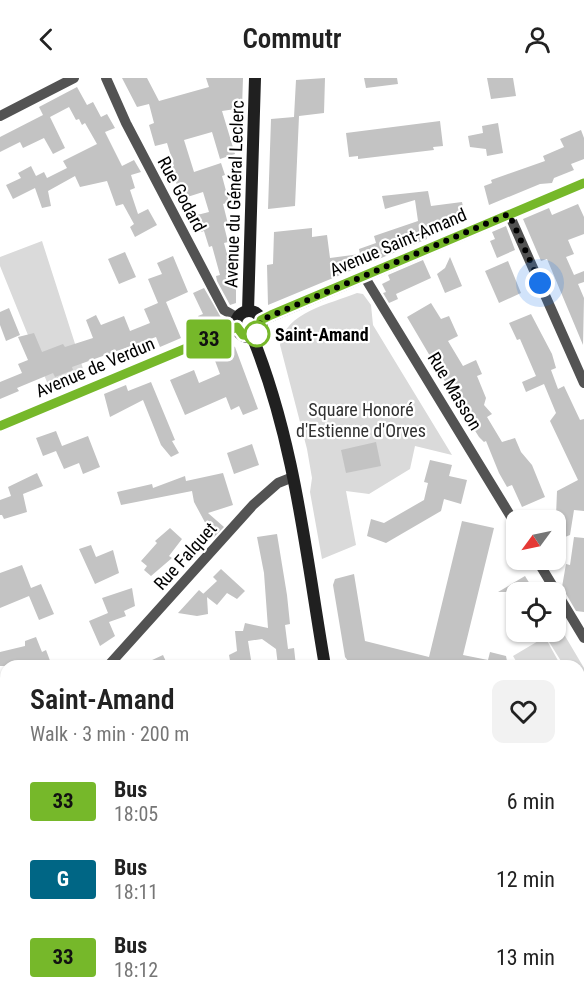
<!DOCTYPE html>
<html lang="en">
<head>
<meta charset="utf-8">
<style>
	body { margin:0; font-family:"Roboto Condensed",sans-serif; background:#f2f2f2; color:#222; height:100vh; display:flex; flex-direction:column; font-size:22px; white-space:nowrap }
	* { box-sizing:border-box; margin:0 }
	p { font-size:20px; color:#767676 }
	.icon { flex:none; width:33px; height:33px; fill:none; stroke:currentColor; stroke-width:2; stroke-linecap:round; stroke-linejoin:round }
	.map { position:relative; flex:1; overflow:hidden }
	.drawer { position:absolute; left:0px; top:582px; width:585px; height:348px; display:flex; flex-direction:column; background:#fff; border-radius:18px 18px 0 0; box-shadow:0 2px 4px #0004 }
	.drawer>* { flex:none }
	.badge { padding:0 12px; border-radius:4px; font-size:21px; line-height:39px }
	.needle { width:39px; rotate:237deg }
	.tools { position:absolute; left:506px; top:432px; display:grid; gap:12px }
	.tools a { display:grid; place-items:center; width:60px; height:60px; border-radius:12px; background:#fff; box-shadow:0 2px 4px #0004; font-size:30px }
	.you { position:absolute; width:30px; height:30px; margin:-15px; border:4px solid #fff; border-radius:50%; background:#1a73e8; box-shadow:0 0 0 9px #1a73e833 }
	.map>.badge { position:absolute; translate:-50% -50%; box-shadow:0 0 0 3px #fff }
	.round { display:grid; place-items:center; flex:none; width:63px; height:63px; border-radius:12px; background:#f2f2f2 }
	.head { display:flex; align-items:center; justify-content:space-between; height:102px; padding:0 30px }
	h1 { font-size:28px; font-weight:600; line-height:45px }
	ul { padding:0; list-style:none }
	li { display:flex; align-items:center; gap:18px; height:78px; padding:0 30px }
	li div { flex:1 }
	li b { display:block; font-size:22px }
	li em { font-style:normal }
	li .badge { min-width:66px; font-weight:700; text-align:center }
	header { display:flex; justify-content:space-between; align-items:center; height:78px; padding:0 30px; background:#fff; font-size:27px; font-weight:600 }
	.map>svg:first-child { display:block }
	.green { fill:#dadada }
	.building { fill:#c3c3c3 }
	.lines { fill:none; stroke-linecap:round; stroke-linejoin:round }
	.street { stroke:#535353; stroke-width:10 }
	.secondary { stroke:#202020; stroke-width:12 }
	.line-casing { stroke:#fff; stroke-width:14 }
	.line { stroke:#76b82a; stroke-width:9 }
	.walk { stroke:#000; stroke-width:6; stroke-dasharray:0 10.8 }
	.stop-dot { fill:#fff; stroke:#76b82a; stroke-width:3 }
	.labels { text-anchor:middle; dominant-baseline:central; stroke-width:4.5; stroke-linejoin:round; paint-order:stroke }
	.street-label { font-size:18px; fill:#000; stroke:#fff }
	.stop-label { font-size:18px; font-weight:bold; fill:#000; stroke:#fff; text-anchor:start }
	.park-label { font-size:18px; fill:#313131; stroke:#fff }
</style>
</head>
<body>
<header><svg class="icon" aria-label="back" viewBox="0 0 24 24"><path d="M15 5l-7 7 7 7"/></svg>Commutr<svg class="icon" aria-label="person" viewBox="0 0 24 24"><circle cx="12" cy="8" r="4"/><path d="M4 21q1-7 8-7t8 7"/></svg></header>
<div class="map">
<svg width="584" height="930" viewBox="0 0 584 930">
	<rect width="100%" height="100%" fill="#fff"/>
	<path class="green" d="M42 163 86 300 51 314 0 188V179Z
		M357 215 363 216 371 227 373 247 452 377 415 368 410 391 369 416 346 413 356 467 322 481 310 414 312 400 307 371 280 267C285 234 330 226 357 215Z
		M555 541 584 590V607L579 598V588H573L571 585 564 588 543 554H555Z
		M545 559 561 588H519L513 578Z
		M0 628H6V684L0 690Z"/>
	<path class="building" d="M122 0H147L159 23 209 9 206 0H243L242 30 222 33 235 76 220 81 212 54 184 62 194 94 221 85 225 97 222 98 229 124 223 126 228 146 224 148 228 164 224 165 232 194 236 193V225L230 227 217 203 216 198 220 197 212 168 209 169 204 153 201 154 197 137 209 134 203 114 181 121 174 97 171 98 168 89 174 88 167 65 155 68 149 47 154 45 149 26 137 29Z
		M325 0 324 35 299 38 295 128 268 131 271 41 294 39 296 2Z
		M364 0H397L398 6 366 10Z
		M487 0H513L516 18 491 21Z
		M77 9 87 27 93 24 101 39 107 36 115 50 105 54 122 88 134 82 141 94 131 97 135 110 130 112 138 136 148 131 157 147 135 159 130 149 134 146 123 126 116 128 107 103 80 109 75 98 48 113 51 128 42 130 35 110 13 121 6 107 21 100 18 95 31 88 36 98 44 94 47 100 67 90 63 83 97 66 85 45 82 47 79 41 76 42 69 29 50 39 65 70 53 76 44 60 23 70 20 64 0 74V59L43 37 39 29Z
		M440 43 443 68 433 69 434 72 358 81V78L349 79 346 55Z
		M498 45 503 75 487 78 486 71 470 69 468 58 483 55 482 48Z
		M581 52 584 60V81L571 86 574 92 554 100 552 105 540 106 489 127 484 108 492 105 491 102 545 83 543 78 564 69 560 61Z
		M428 113 431 128 462 124 465 139 431 153V155L426 156 427 161 268 227 267 187 273 186 274 154 312 150V159L327 157 330 180 360 176 359 171 376 165 374 158 418 143 415 122 385 131 382 118Z
		M578 126 584 139V156L568 162 574 176 566 179 574 197 584 193V204L578 206 584 220 583 267 547 181 541 183 523 141 549 130 552 137Z
		M506 148 515 172 497 180 490 163 495 161 492 154Z
		M125 174 136 199 119 206 108 181Z
		M173 178 188 214 166 224 181 260 160 269 156 259 72 289 73 292 55 299 53 295 17 310 19 313 0 321V304L22 295 18 286 28 282 18 259 34 255 42 274 63 266 65 269 93 260 86 242 96 237 101 247 124 238 130 253 150 245 144 231 158 225 148 201 162 196 157 185Z
		M450 179 462 208 445 215 437 196 445 190Z
		M423 182 431 200 396 216 398 221 389 225 383 215 386 214 382 206 390 202 388 197Z
		M508 183 521 215 499 225 485 193Z
		M204 210 223 243 204 251 198 238 203 236 193 215Z
		M431 225 441 241 449 238 458 258 448 263 463 288 476 282 482 296 477 298 486 320 484 327 492 336 487 339 502 364 515 360 521 374 532 387 545 419 522 429 512 407 507 409 499 395 486 363 484 364 479 359 460 329 407 239Z
		M9 230 20 257 6 263 0 247V234Z
		M531 236 552 276 556 290 551 292 558 311 564 308 580 342 584 341V433L574 432 570 457 555 463 557 413 578 402 550 343 556 335 544 306 526 314 522 304 536 298 520 261 517 262 509 245Z
		M227 265 235 269 258 331 243 337 239 328 231 332 226 319 185 337 170 302 194 292 199 305 220 296 211 272Z
		M151 304 175 362 172 363 179 375 171 379 161 367 143 322 110 339 104 316 126 307 128 313Z
		M56 353 62 368 88 358 100 389 83 396 79 385 64 391 56 373 43 378 36 360Z
		M376 364 381 388 346 395 341 372Z
		M252 366 259 387 234 396 227 375Z
		M430 382 452 387 449 398 467 402 461 426 444 421 441 433 386 465 367 458 371 441 384 445 424 422 428 405 424 404Z
		M37 395 43 408 23 416 27 434 4 441 2 437H0V422L11 418 8 409Z
		M223 395 233 427 208 435 224 449 214 459 206 452 208 450 194 424 192 413 121 427 117 414 152 406 153 410 185 398 186 403Z
		M462 443 494 450 463 577 488 582 490 574 506 578 508 588H352L345 579 333 507 335 501 354 496 365 563 429 579Z
		M170 450 182 461 169 478 172 480 151 498 144 492 147 488 141 483 157 465 155 463Z
		M277 456 287 517 290 546 285 547 288 571 294 570 296 588H278L276 571 262 561 248 563 252 588H231L229 577 237 573 235 553H243L245 545 268 550 264 495 257 459Z
		M574 459 584 460V534L576 533 562 509 566 486 570 487Z
		M91 467 96 479 113 472 119 495 95 506 79 471Z
		M22 487 31 510 41 506 54 536 39 542 29 518 0 530V495Z
		M221 491 245 513 237 521 227 515 217 527 203 516 217 503 213 499Z
		M525 498 535 514H498Z
		M132 510 135 528 124 533 126 538 109 544 115 558 100 568 89 543 108 535 102 520Z
		M199 512 207 519 208 536 197 538 178 535Z
		M36 559 42 574 46 572 52 588H0V574L25 568V563Z
		M163 577 168 588H139Z"/>
	<g class="lines">
		<path class="street" d="M106 0 126 45 224 232 238 240
			M0 38 74 0
			M509 136 584 305
			M364 198 516 447
			M537 482 584 560
			M108 588 253 427 278 405 293 399
			M0 622 6 621
			M579 669 584 670
			M0 702 6 696
			M0 802 6 801
			M63 924V930
			M253 924 254 930"/>
		<path class="secondary" d="M248 233 255 0
			M236 246a13 13 0 1 1 26 0a13 13 0 1 1-26 0Z
			M261 242 584 105
			M252 258C295 363 306 478 325 588
			M0 348 237 249
			M382 924 383 930"/>
	</g>
	<g class="lines">
		<defs>
			<path id="line" d="M0 348 237 249 243 257 252 258 260 252 261 242 271 237 584 105"/>
		</defs>
		<use href="#line" class="line-casing"/>
		<use href="#line" class="line"/>
		<path class="walk" d="M257 256 261 242 509 136 540 205"/>
	</g>
	<circle class="stop-dot" cx="257" cy="256" r="12"/>
	<g class="labels">
		<g class="street-label">
			<text transform="translate(182 116) rotate(62)">Rue Godard</text>
			<text transform="translate(234 116) rotate(-88)">Avenue du Général Leclerc</text>
			<text transform="translate(398 164) rotate(-23)">Avenue Saint-Amand</text>
			<text transform="translate(95 289) rotate(-23)">Avenue de Verdun</text>
			<text transform="translate(455 313) rotate(59)">Rue Masson</text>
			<text transform="translate(185 478) rotate(-48)">Rue Falquet</text>
		</g>
		<g class="stop-label">
			<text x="275" y="256">Saint-Amand</text>
		</g>
		<g class="park-label">
			<text x="361" y="331">Square Honoré<tspan x="361" dy="21">d'Estienne d'Orves</tspan></text>
		</g>
	</g>
</svg>
<div class="tools">
<a><svg class="needle" viewBox="-14 -14 28 28"><path d="M0-13l5 13h-10z" fill="#e53935"/><path d="M0 13l5-13h-10z" fill="#767676"/></svg></a>
<a><svg class="icon" aria-label="locate" viewBox="0 0 24 24"><circle cx="12" cy="12" r="6"/><path d="M12 2v4M12 18v4M2 12h4M18 12h4"/></svg></a>
</div>
<div class="you" style="left:540px;top:205px"></div>
<b class="badge" style="left:209px;top:261px;background:#76b82a;color:#111">33</b>
<section class="drawer">
<div class="head"><div><h1>Saint-Amand</h1><p>Walk · 3 min · 200 m</p></div><a class="round"><svg class="icon" aria-label="heart" viewBox="0 0 24 24"><path d="M12 20l-8-8c-3-5 5-10 8-4 3-6 11-1 8 4z"/></svg></a></div>
<ul>
<li><span class="badge" style="background:#76b82a;color:#111">33</span><div><b>Bus</b><p>18:05</p></div><em>6 min</em></li>
<li><span class="badge" style="background:#006685;color:#fff">G</span><div><b>Bus</b><p>18:11</p></div><em>12 min</em></li>
<li><span class="badge" style="background:#76b82a;color:#111">33</span><div><b>Bus</b><p>18:12</p></div><em>13 min</em></li>
</ul>
</section>
</div>
</body>
</html>
